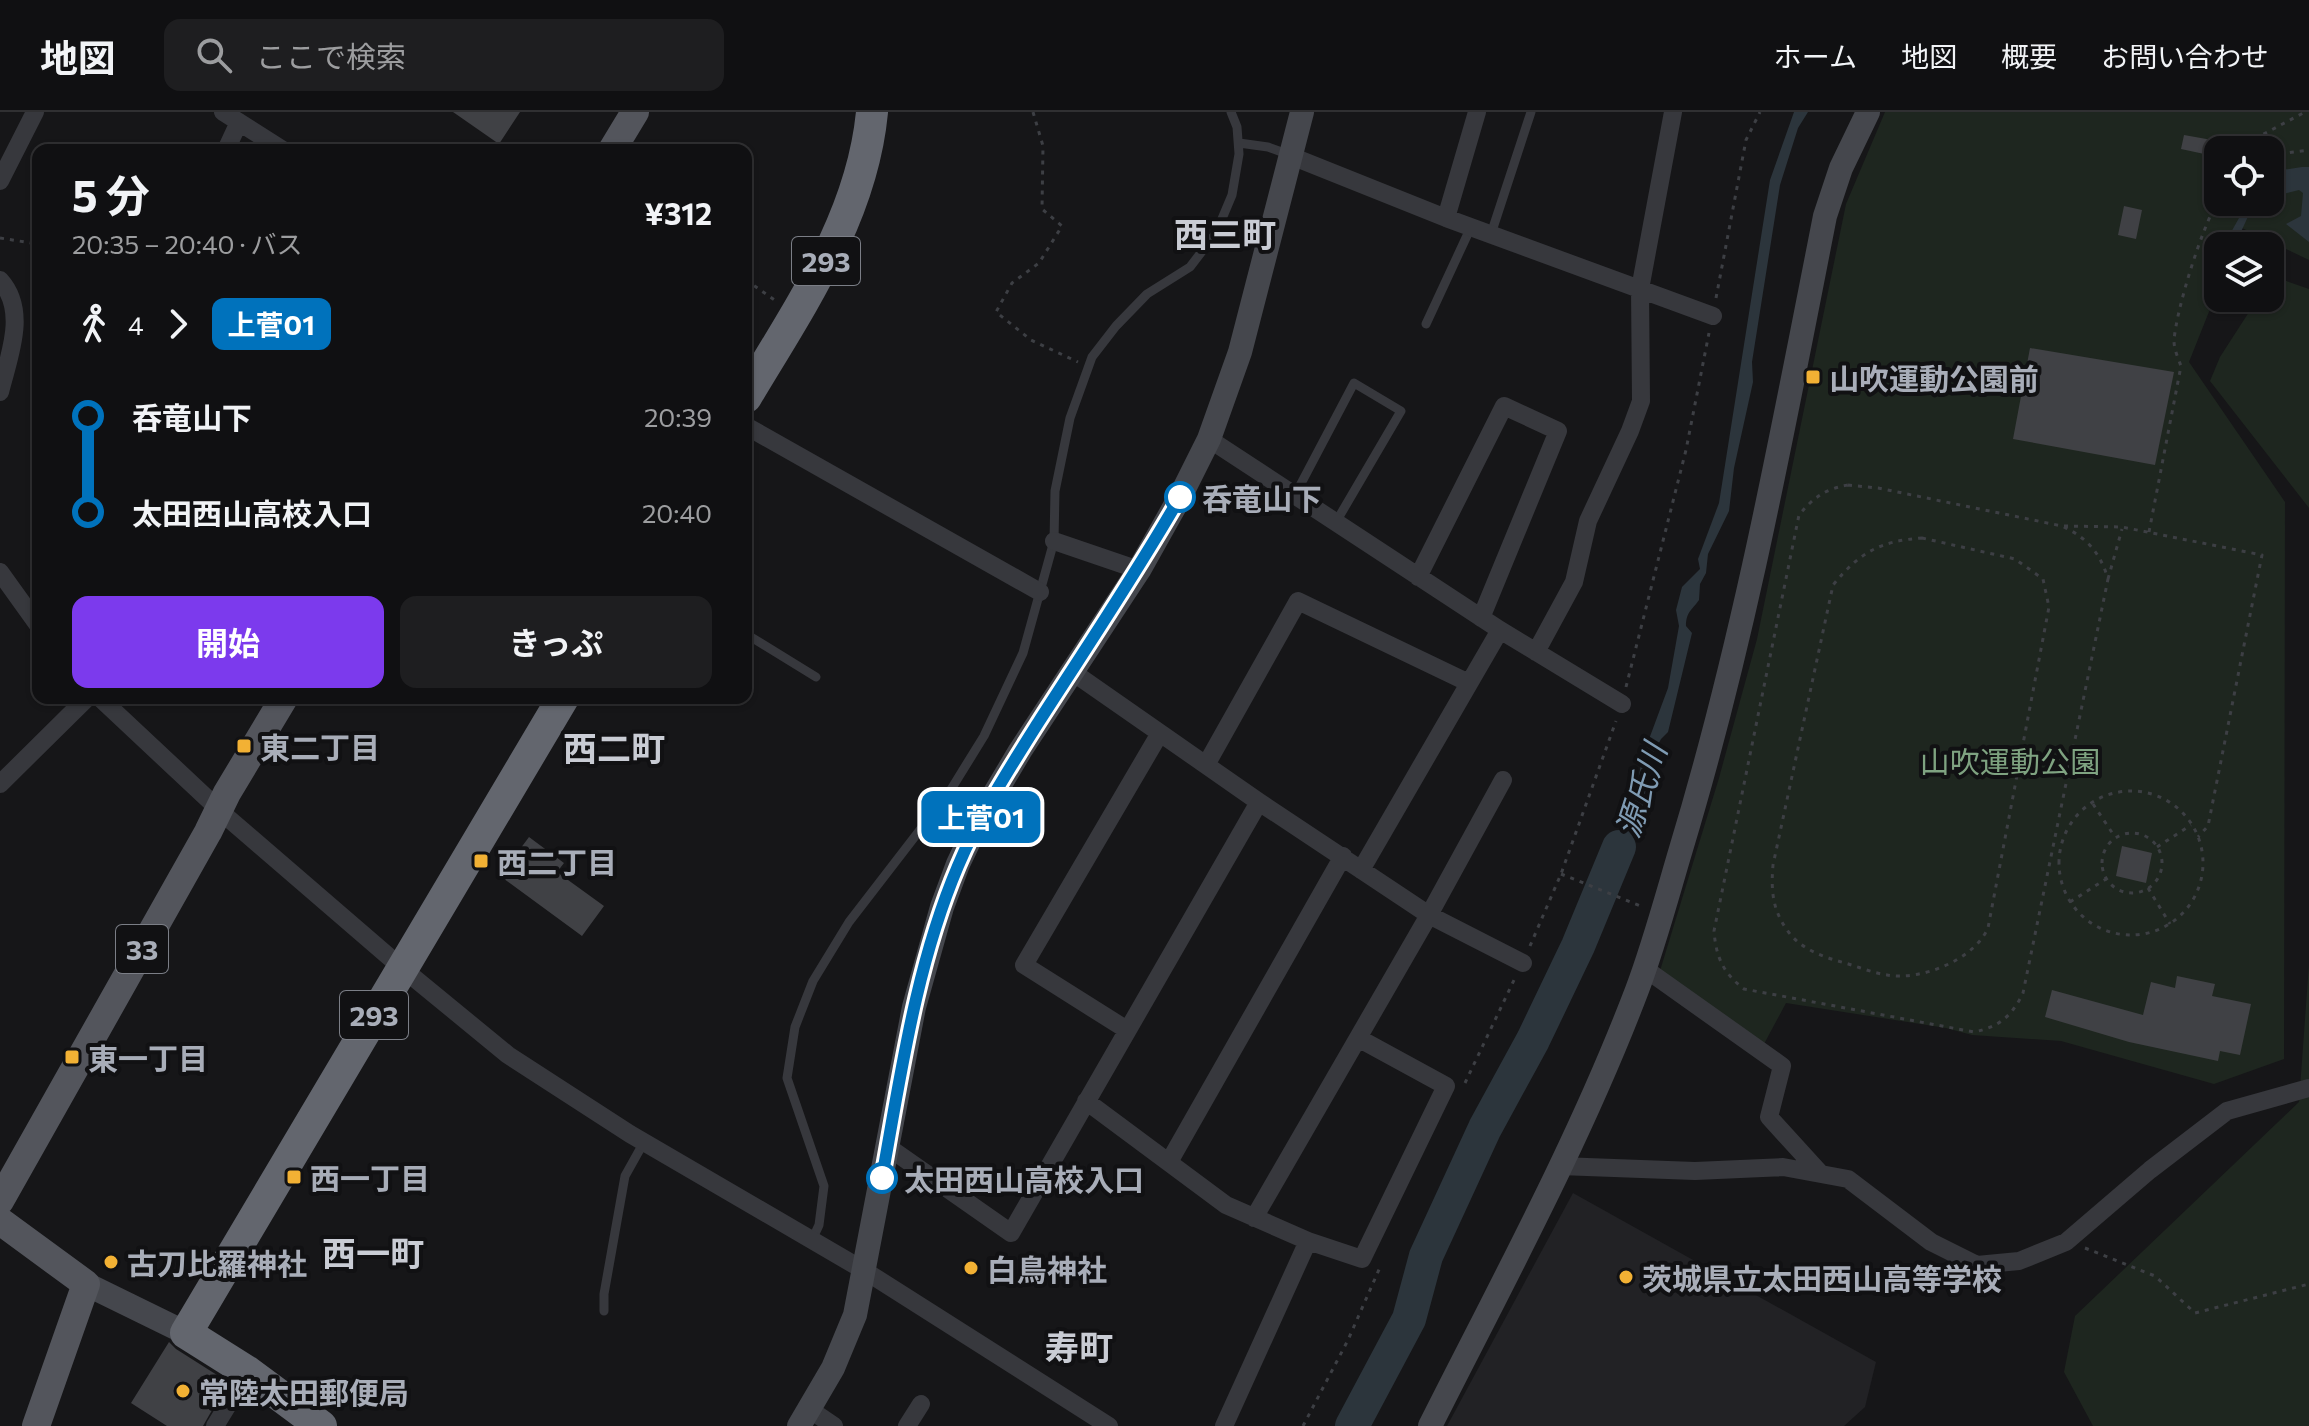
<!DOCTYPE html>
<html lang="ja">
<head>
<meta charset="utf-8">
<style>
	body { margin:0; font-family:Commissioner,"Noto Sans JP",sans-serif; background:#1e1e20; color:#f1f3f6; height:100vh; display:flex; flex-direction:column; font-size:30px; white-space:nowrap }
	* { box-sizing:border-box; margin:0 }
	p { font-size:26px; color:#9c9d9f }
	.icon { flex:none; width:44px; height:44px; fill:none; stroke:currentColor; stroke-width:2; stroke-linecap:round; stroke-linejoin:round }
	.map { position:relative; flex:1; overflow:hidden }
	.panel { position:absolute; left:32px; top:32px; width:720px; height:560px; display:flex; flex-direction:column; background:#101012; border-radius:16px; box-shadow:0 2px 6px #0004,0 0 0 2px #303032 }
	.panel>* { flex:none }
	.badge { padding:0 16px; border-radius:12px; font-size:28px; line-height:52px }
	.buttons { position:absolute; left:2204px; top:24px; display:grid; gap:16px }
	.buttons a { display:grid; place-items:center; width:80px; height:80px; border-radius:16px; background:#101012; box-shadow:0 2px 6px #0004,0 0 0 2px #303032; font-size:40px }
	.map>.badge { position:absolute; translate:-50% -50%; box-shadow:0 0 0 4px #fff }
	.legs { display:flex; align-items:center; gap:12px; height:88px; padding:0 40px; font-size:26px }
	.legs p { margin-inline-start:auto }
	.headline { display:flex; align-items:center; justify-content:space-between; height:136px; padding:0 40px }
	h1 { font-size:44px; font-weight:700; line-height:60px }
	.action { display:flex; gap:16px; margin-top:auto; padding:16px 40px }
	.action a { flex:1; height:92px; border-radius:16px; background:#7c3aed; color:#fff; font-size:32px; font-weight:700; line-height:92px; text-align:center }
	.action a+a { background:#1e1e20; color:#f1f3f6 }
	ul { padding:0 40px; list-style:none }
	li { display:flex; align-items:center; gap:28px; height:96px; font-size:30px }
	li i { display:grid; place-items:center; width:12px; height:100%; margin:0 10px; background:currentColor }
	li i::after { content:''; width:20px; height:20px; margin:-10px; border:6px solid; border-radius:50%; background:#101012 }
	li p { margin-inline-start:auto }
	li:first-child i { background:linear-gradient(#0000 50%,currentColor 0) }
	li:last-child i { background:linear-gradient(currentColor 50%,#0000 0) }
	header { display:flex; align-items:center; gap:48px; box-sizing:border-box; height:112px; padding:0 40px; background:#101012; border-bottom:2px solid #303032 }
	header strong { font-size:38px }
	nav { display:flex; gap:44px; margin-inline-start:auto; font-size:28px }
	.search { width:560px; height:72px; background:#1e1e20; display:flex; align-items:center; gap:20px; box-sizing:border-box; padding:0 28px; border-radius:16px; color:#9c9d9f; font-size:30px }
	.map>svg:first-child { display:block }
	.built { fill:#222225 }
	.green { fill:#1e261f; fill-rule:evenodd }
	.water { fill:#2c353c }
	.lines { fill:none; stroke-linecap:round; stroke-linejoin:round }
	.river { stroke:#2c353c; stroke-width:34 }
	.building { fill:#404145 }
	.path { stroke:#3d3f44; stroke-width:3; stroke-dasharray:4 6; stroke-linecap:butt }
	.lane { stroke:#37383d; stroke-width:9 }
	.street { stroke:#37383d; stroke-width:18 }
	.secondary { stroke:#45474d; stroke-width:24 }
	.primary { stroke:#53555c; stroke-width:28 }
	.highway { stroke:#63666e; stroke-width:32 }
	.line-1-casing { stroke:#fff; stroke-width:18 }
	.line-1 { stroke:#0072bc; stroke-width:12 }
	.poi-dot { fill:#f2b134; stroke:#111113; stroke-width:3 }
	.stop-1-dot { fill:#fff; stroke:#0072bc; stroke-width:4 }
	.labels { text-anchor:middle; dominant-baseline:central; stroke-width:8; stroke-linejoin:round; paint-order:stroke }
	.shield { fill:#111113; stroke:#7b7e86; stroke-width:2 }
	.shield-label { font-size:28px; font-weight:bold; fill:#a8adb8 }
	.poi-label { font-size:30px; font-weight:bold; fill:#a8adb8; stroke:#111113; text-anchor:start }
	.stop-label { font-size:30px; font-weight:bold; fill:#a8adb8; stroke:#111113; text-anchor:start }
	.park-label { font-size:30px; fill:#7fa381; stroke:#111113 }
	.water-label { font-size:32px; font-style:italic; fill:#7f9bb3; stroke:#111113 }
	.quarter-label { font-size:34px; font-weight:bold; fill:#c9ccd4; stroke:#111113 }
</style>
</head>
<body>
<header>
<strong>地図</strong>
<div class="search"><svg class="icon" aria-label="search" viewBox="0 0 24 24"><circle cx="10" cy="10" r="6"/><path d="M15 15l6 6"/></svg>ここで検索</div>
<nav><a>ホーム</a><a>地図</a><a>概要</a><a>お問い合わせ</a></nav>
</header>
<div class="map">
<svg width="2309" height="1314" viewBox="0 0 2309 1314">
	<rect width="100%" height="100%" fill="#161618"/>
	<path class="built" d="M1573 1081 1876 1250 1865 1295 1844 1314H1447Z"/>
	<path class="green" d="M1885 0H2309V148L2242 116 2235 134H2218V177L2189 250 2285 390 2284 947 2214 972 2061 929 1972 923 1946 916 1786 891 1764 932 1659 862 1719 666 1757 527 1846 92ZM2218 38H2270V90H2218Z
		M2272 164 2309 177V396L2210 269 2220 245 2258 186H2270V168Z
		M2309 852V1314H2093L2064 1260 2075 1204 2299 990Z"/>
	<path class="water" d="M1794 0H1808L1798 16 1780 73 1752 250 1753 270 1734 356 1729 399 1708 442 1706 461 1700 472 1699 488C1692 498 1686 500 1686 514L1692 521 1668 620 1661 627 1651 646 1639 716 1615 749 1610 779 1596 773 1601 769 1606 757V741L1632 704 1642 646 1668 576 1679 514 1676 498 1682 475 1700 457 1698 447 1719 391 1770 68Z
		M2302 55H2309V130L2286 112 2301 104 2303 81 2299 78 2283 82 2278 89 2281 99 2276 104 2257 97 2251 98 2240 122 2225 131 2248 90H2270V65L2282 58Z"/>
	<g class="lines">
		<path class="river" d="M1352 1314 1409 1207 1426 1144 1485 1016 1533 928 1578 834 1619 735"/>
	</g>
	<path class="building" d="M453 0H520L499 32Z
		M2184 23 2212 28 2209 43 2181 37Z
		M2124 94 2142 98 2136 127 2118 123Z
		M2030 236 2174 260 2155 353 2013 327Z
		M529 725 564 751 557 760 604 794 582 824 500 764Z
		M2122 734 2152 741 2146 771 2116 764Z
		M2177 864 2215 872 2212 884 2251 892 2240 943 2220 939 2218 949 2129 930 2045 905 2052 878 2143 903 2151 870 2175 876Z
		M169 1230 176 1237 228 1270 203 1314H167L131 1291Z"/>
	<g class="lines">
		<path class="path" d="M1033 0 1043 34 1042 97 1062 114 1039 151 1012 171 996 200 1031 228 1078 250
			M2252 38 2260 24 2305 0
			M2270 43 2309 38
			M2229 90 2250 106
			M0 126 38 132
			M746 168 776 189
			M1716 186 1746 28 1760 0
			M1848 373 1878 376 2062 414C2087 426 2100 440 2108 467L2023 881C2012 904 1999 915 1974 920L1744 877C1723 861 1716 845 1714 819L1799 403C1814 385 1825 377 1848 373Z
			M2064 414 2122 415 2262 443 2208 714 2198 725
			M2149 420 2181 254C2178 246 2174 237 2174 229 2176 198 2202 115 2218 89
			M1922 426 2015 447 2043 467 2049 495 1988 816C1974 848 1921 869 1887 863 1873 861 1859 855 1845 851 1823 845 1800 837 1787 818 1772 797 1771 777 1773 753L1833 473C1860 440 1880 429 1922 426Z
			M2108 467 2122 417
			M1626 575 1686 338 1709 221
			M2059 751a72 72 0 1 1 144 0a72 72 0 1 1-144 0Z
			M2093 692 2115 725
			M2102 751a30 30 0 1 1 60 0a30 30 0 1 1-60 0Z
			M2157 735 2191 713
			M1561 762 1643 795
			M2148 776 2170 812
			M2070 790 2106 767
			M1530 834 1561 762 1616 609
			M1465 971 1515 866
			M2085 1136 2155 1164 2195 1201 2309 1172
			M1303 1314 1348 1228 1381 1153"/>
		<path class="lane" d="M1239 31 1268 35 1290 43
			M1491 122 1531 0
			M1426 212 1471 115
			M1295 383 1354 271 1401 299 1336 410
			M746 477V478
			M746 522 816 565
			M812 1128 819 1113 824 1074 787 966 795 915 813 869 849 810 950 679 984 624 1023 541 1054 429 1055 379 1070 306 1092 245 1116 214 1147 182 1190 155 1216 121 1232 83 1239 42 1237 15 1231 0
			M604 1199V1182L625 1064 644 1030"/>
		<path class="street" d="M223 0 283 38
			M226 38 239 10
			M1291 44 1446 106 1713 204
			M0 69 35 0
			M1446 106 1477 0
			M0 168C28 199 9 244 0 280
			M746 314 1040 480
			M1209 327 1500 518 1622 592
			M1054 429 1139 458
			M0 460 38 513
			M1418 465 1504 294 1558 319 1481 506
			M1536 540 1574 470 1588 409 1630 319 1641 289 1640 177 1673 0
			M1071 559 1259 690 1429 803 1523 851
			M100 586 228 706 402 856 508 943 630 1022 865 1159 1109 1314
			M1206 653 1298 489 1469 571
			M0 672 87 586
			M1361 758 1500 518
			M1644 856 1782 954 1769 1005 1821 1062
			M1127 918 1024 853 1160 621
			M1086 989 1226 1093 1308 1129 1362 1147 1446 974 1358 926
			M888 1035 1011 1121 1259 690
			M1169 1050 1343 744
			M1560 1054 1695 1059 1783 1055 1848 1067 1931 1130 1977 1153 2019 1149 2066 1130 2150 1058 2227 999 2309 976
			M1254 1106 1429 803 1503 668
			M809 1297 834 1314
			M215 1314 248 1260
			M907 1314 921 1292
			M1224 1314 1308 1129"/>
		<path class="secondary" d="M86 1172 186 1221
			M799 1314 833 1256 855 1203 914 895 942 795 958 752 979 708 1020 639 1139 458 1180 385 1209 327 1240 240 1302 0
			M1430 1314C1502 1171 1580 1028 1637 878 1654 833 1667 784 1681 737 1744 529 1783 317 1825 104L1841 56 1868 0"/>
		<path class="primary" d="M612 38 635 0
			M0 1089 208 720 227 681 284 586
			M0 1109 86 1172 36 1314"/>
		<path class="highway" d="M746 285C799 196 862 106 872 0
			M321 1314 248 1260 186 1221 563 586"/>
	</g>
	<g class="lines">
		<defs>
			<path id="line-1" d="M882 1066C901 961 916 853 958 754 979 704 1009 657 1038 611 1086 536 1136 462 1180 385"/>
		</defs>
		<use href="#line-1" class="line-1-casing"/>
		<use href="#line-1" class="line-1"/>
	</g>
	<g class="poi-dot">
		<rect x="1805" y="257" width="16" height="16" rx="4"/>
		<rect x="236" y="626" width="16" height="16" rx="4"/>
		<rect x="473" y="741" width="16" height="16" rx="4"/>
		<rect x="64" y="937" width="16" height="16" rx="4"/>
		<rect x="286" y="1057" width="16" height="16" rx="4"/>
		<circle cx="111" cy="1150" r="8"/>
		<circle cx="971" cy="1156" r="8"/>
		<circle cx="1626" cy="1165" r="8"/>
		<circle cx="183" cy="1279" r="8"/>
	</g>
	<g class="stop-1-dot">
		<circle cx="1180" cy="385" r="14"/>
		<circle cx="882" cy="1066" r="14"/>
	</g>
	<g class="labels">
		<g class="shield">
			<rect x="792" y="125" width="68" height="48" rx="6"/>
			<rect x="116" y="813" width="52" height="48" rx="6"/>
			<rect x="340" y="879" width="68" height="48" rx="6"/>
		</g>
		<g class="shield-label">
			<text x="826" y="149">293</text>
			<text x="142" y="837">33</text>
			<text x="374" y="903">293</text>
		</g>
		<g class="poi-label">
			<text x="1829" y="265">山吹運動公園前</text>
			<text x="260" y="634">東二丁目</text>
			<text x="497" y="749">西二丁目</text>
			<text x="88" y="945">東一丁目</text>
			<text x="310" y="1065">西一丁目</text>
			<text x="127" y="1150">古刀比羅神社</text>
			<text x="987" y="1156">白鳥神社</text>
			<text x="1642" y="1165">茨城県立太田西山高等学校</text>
			<text x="199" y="1279">常陸太田郵便局</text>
		</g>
		<g class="stop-label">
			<text x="1202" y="385">呑竜山下</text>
			<text x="904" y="1066">太田西山高校入口</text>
		</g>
		<g class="park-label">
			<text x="2010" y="648">山吹運動公園</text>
		</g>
		<g class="water-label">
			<text transform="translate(1640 678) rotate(-72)">源氏川</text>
		</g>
		<g class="quarter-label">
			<text x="1225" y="121">西三町</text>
			<text x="614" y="635">西二町</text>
			<text x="373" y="1140">西一町</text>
			<text x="1079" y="1234">寿町</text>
		</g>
	</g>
</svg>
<div class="buttons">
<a><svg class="icon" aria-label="locate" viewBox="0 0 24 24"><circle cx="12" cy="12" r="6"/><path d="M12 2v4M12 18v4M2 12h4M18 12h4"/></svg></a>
<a><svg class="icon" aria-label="layers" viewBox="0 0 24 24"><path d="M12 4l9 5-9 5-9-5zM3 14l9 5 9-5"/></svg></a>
</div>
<b class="badge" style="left:981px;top:705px;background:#0072bc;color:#fff">上菅01</b>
<section class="panel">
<div class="headline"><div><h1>5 分</h1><p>20:35 – 20:40 · バス</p></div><b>¥312</b></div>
<div class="legs"><svg class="icon" aria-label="walk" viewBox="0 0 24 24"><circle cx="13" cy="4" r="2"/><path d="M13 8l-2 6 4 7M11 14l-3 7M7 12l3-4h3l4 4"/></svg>4<svg class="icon" aria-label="forward" viewBox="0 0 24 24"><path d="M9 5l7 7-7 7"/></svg><b class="badge" style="background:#0072bc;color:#fff">上菅01</b></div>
<ul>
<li><i style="color:#0072bc"></i><b>呑竜山下</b><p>20:39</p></li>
<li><i style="color:#0072bc"></i><b>太田西山高校入口</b><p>20:40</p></li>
</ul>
<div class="action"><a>開始</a><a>きっぷ</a></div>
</section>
</div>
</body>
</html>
